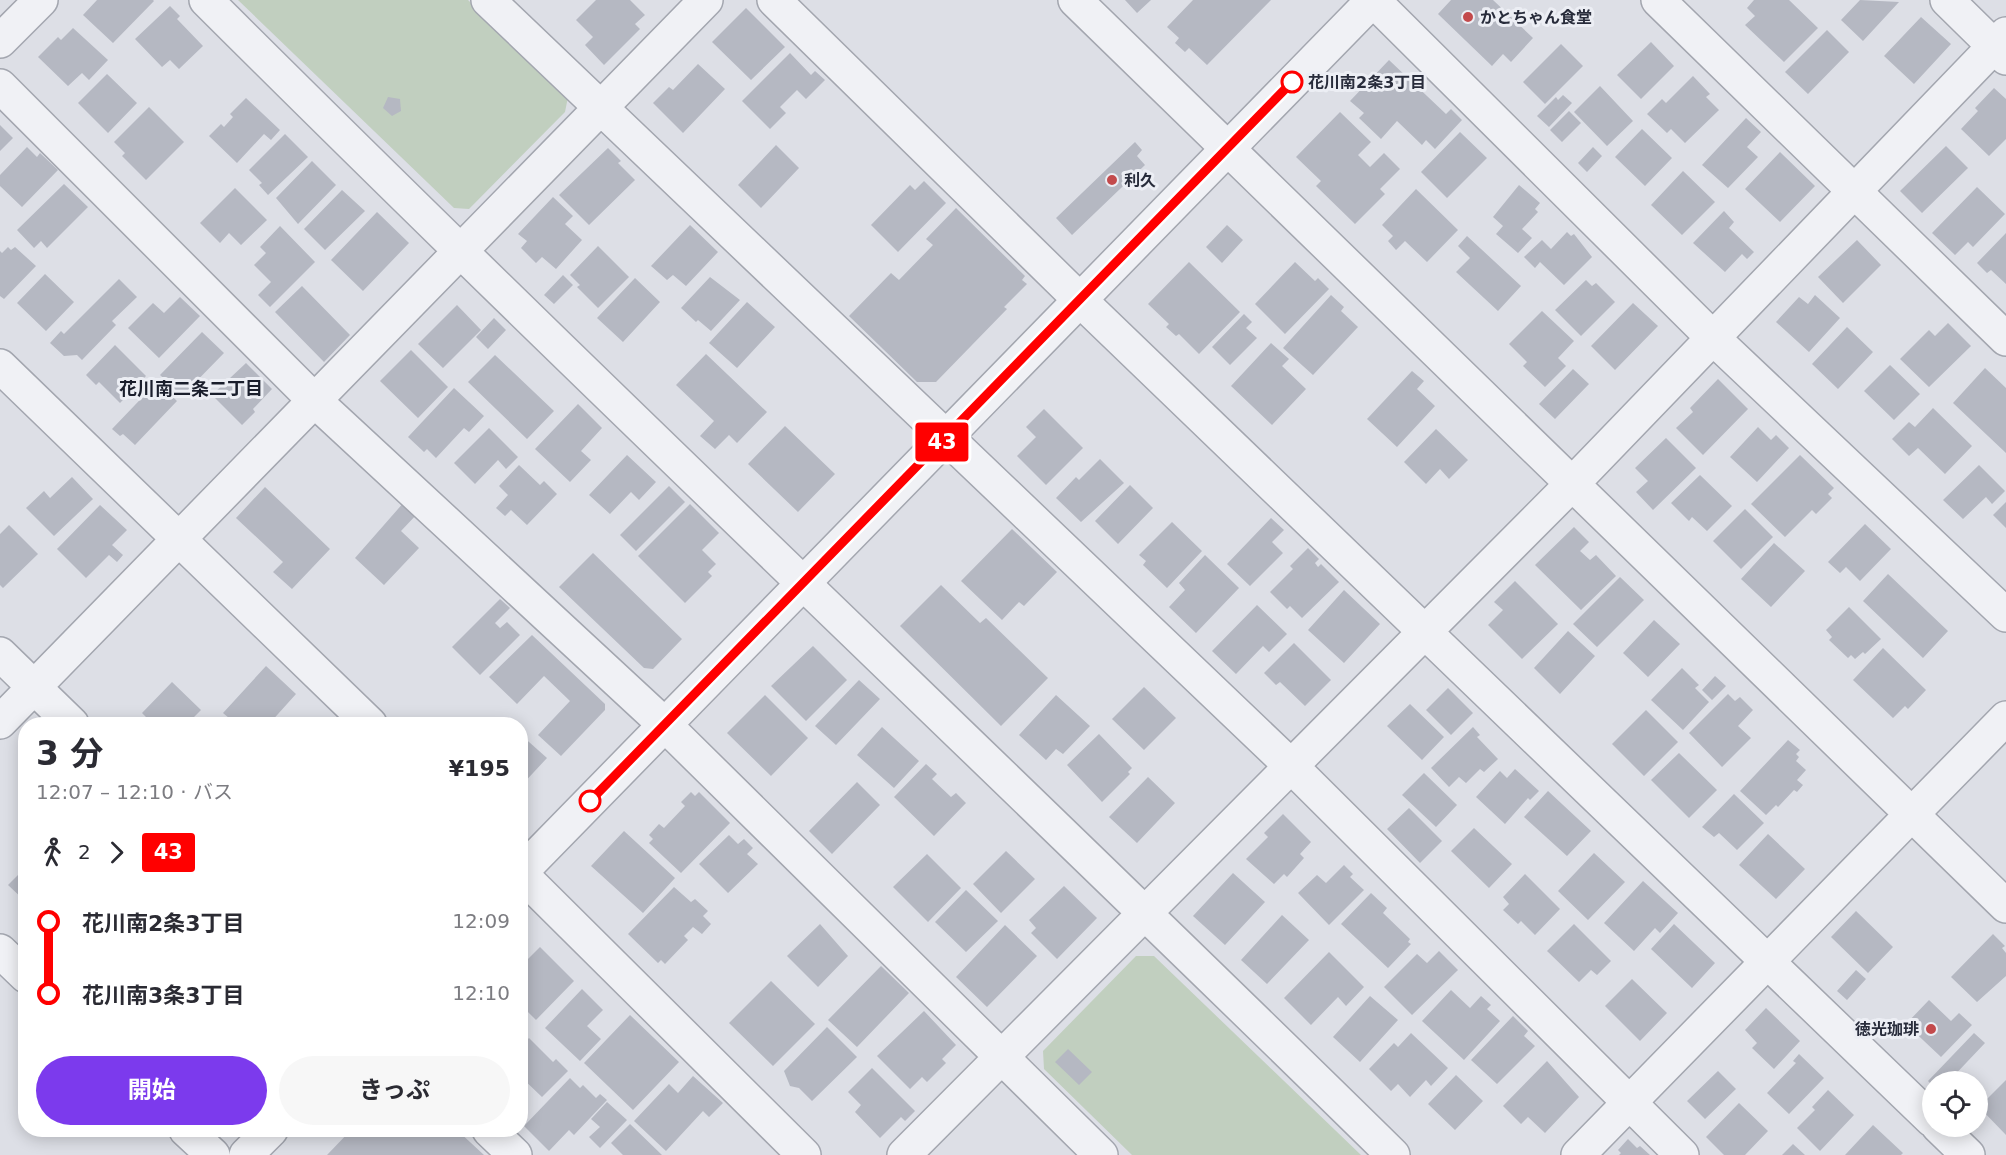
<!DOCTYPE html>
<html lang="ja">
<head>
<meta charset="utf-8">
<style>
	body { margin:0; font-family:"DejaVu Sans","Noto Sans JP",sans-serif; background:#f7f7f7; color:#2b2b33; height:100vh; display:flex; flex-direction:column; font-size:22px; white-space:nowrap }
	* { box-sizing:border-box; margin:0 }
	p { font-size:20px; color:#7c7c81 }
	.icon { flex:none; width:33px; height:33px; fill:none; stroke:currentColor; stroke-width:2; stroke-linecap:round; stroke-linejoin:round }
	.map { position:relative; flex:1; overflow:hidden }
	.details { position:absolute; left:18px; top:717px; width:510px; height:420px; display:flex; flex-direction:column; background:#fff; border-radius:24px; box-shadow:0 3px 15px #0003 }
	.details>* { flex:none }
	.badge { padding:0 12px; border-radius:4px; font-size:21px; line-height:39px }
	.buttons { position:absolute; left:1922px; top:1071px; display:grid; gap:12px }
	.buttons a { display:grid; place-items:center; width:66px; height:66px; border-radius:50%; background:#fff; box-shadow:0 3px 15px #0003; font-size:30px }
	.map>.badge { position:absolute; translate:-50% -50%; box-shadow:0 0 0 3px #fff }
	.legs { display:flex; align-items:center; gap:9px; height:66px; padding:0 18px; font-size:20px }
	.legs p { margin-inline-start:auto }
	.overview { display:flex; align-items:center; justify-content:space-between; height:102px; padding:0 18px }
	h1 { font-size:33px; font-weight:700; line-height:45px }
	.button { display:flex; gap:12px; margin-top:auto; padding:12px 18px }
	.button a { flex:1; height:69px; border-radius:36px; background:#7c3aed; color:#fff; font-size:24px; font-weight:700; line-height:69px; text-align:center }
	.button a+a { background:#f7f7f7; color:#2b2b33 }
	ul { padding:0 18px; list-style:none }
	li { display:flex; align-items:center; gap:21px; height:72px; font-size:22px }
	li i { display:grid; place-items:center; width:9px; height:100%; margin:0 8px; background:currentColor }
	li i::after { content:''; width:15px; height:15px; margin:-8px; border:4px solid; border-radius:50%; background:#fff }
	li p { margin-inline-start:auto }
	li:first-child i { background:linear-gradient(#0000 50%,currentColor 0) }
	li:last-child i { background:linear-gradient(currentColor 50%,#0000 0) }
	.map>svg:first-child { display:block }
	.green { fill:#c1cfbf }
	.building { fill:#b5b8c2 }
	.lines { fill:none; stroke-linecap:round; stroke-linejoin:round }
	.minor-casing { stroke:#a3a6af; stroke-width:36 }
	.tertiary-casing { stroke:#a3a6af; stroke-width:36 }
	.minor { stroke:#f0f1f5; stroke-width:33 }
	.tertiary { stroke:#f0f1f5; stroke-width:33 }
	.line-1-casing { stroke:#fff; stroke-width:14 }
	.line-1 { stroke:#f00; stroke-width:9 }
	.poi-dot { fill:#c34a4c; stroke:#eceef4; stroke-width:2 }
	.stop-1-dot { fill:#fff; stroke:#f00; stroke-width:3 }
	.labels { text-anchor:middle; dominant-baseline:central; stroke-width:6; stroke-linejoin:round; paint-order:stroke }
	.poi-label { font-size:16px; font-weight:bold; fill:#282c3b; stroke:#eceef4; text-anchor:start }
	.stop-label { font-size:16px; font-weight:bold; fill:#282c3b; stroke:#eceef4; text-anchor:start }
	.neighbourhood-label { font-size:18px; font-weight:bold; fill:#1a1e2c; stroke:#eceef4 }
</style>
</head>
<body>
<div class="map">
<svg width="2006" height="1155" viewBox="0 0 2006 1155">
	<rect width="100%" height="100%" fill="#dddfe6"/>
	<path class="green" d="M238 0H468L568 97 565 112 469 209 454 208Z
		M1136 956H1154L1361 1155H1132L1044 1069 1043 1051Z"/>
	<path class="building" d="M97 0H153L154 1 113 43 83 15Z
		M596 0H630L645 15 635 24 640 29 604 65 585 45 593 37 576 20Z
		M1125 0H1151L1137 13Z
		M1193 0H1271L1207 65 1189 48 1185 52 1175 43 1179 38 1167 27Z
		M1451 0H1493L1533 38 1511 62 1503 54 1492 66 1438 14Z
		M1754 0H1789L1818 28 1784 62 1745 25 1755 16 1747 8Z
		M1860 0 1899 2 1863 41 1841 20Z
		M170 6 180 16 177 19 203 46 179 69 170 60 162 67 135 39Z
		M746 8 785 47 751 80 712 42Z
		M1921 17 1951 44 1914 84 1884 56Z
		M73 28 108 60 89 80 82 73 68 86 38 57 58 37 61 40Z
		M1827 30 1849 52 1808 94 1785 72Z
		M1651 42 1674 66 1641 99 1617 75Z
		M1561 44 1583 66 1545 104 1523 82Z
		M790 53 811 75 815 71 825 80 806 99 797 90 780 107 786 113 770 129 742 101Z
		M1389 60 1446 114 1451 109 1462 120 1435 149 1426 140 1422 145 1397 121 1381 139 1359 118 1364 113 1350 101Z
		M698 64 725 89 683 133 653 103 669 87 673 90Z
		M107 74 137 103 108 133 78 103Z
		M1693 76 1710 94 1706 97 1719 110 1685 143 1671 129 1667 133 1647 114 1662 99 1666 103Z
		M1600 86 1633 121 1607 146 1574 112Z
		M1994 88 2006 99V139L1989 156 1961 129 1978 111 1975 108Z
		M1563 95 1572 103 1549 127 1537 116 1556 97 1558 100Z
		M388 97 400 99 401 111 392 116 383 108Z
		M246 98 280 130 271 140 264 134 237 163 209 136 221 124 224 127 233 117 230 114Z
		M149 107 184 142 146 180 122 156 125 153 114 142Z
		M1569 111 1581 123 1562 142 1550 130Z
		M1340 112 1371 142 1358 155 1370 167 1384 153 1400 169 1380 189 1385 194 1355 224 1316 186 1321 181 1296 157Z
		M1746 118 1761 132 1747 147 1758 157 1728 188 1702 165Z
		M0 125 13 138 0 151Z
		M1642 129 1672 158 1645 186 1615 157Z
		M1460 132 1487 158 1447 198 1421 172Z
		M285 134 308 157 268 195 259 185 262 183 249 170Z
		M1135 142 1142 150 1137 156 1145 165 1072 235 1056 218Z
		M776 145 799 168 761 208 738 185Z
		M1946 146 1968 168 1922 213 1900 191Z
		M27 147 37 157 40 153 58 170 22 207 0 186V175Z
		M1593 147 1602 156 1587 172 1578 163Z
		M608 148 621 161 618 163 635 180 589 225 559 195Z
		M1780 152 1815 186 1780 222 1745 189Z
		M312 161 336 185 298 224 276 198Z
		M1683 171 1715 202 1682 235 1651 205Z
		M924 181 946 203 898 252 871 225 910 185 915 190Z
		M64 184 88 207 47 248 41 241 34 248 17 230Z
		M1519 185 1540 203 1535 209 1538 212 1522 229 1532 238 1518 253 1496 234 1503 226 1493 217Z
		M1977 187 2005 214 1973 247 1968 242 1955 255 1932 233Z
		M235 188 267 220 241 245 229 233 220 243 200 223Z
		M1416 189 1458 230 1427 262 1405 241 1396 250 1388 241 1393 236 1382 225Z
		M342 190 365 211 325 250 304 229Z
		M553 197 573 216 565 224 582 240 556 269 542 257 536 263 521 248 527 241 518 234Z
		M956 208 1025 276 1022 280 1027 284 1004 307 1007 309 936 382H917L849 316 891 273 899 280 933 245 926 239Z
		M1724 211 1734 222 1729 228 1754 252 1747 259 1742 254 1725 272 1693 243Z
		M377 212 409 243 363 291 331 260Z
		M690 225 718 252 686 286 673 275 667 280 651 266Z
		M1227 225 1243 240 1222 263 1206 247Z
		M280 226 315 262 270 307 258 295 271 282 254 265 266 253 260 247Z
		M1567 232 1571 236 1574 234 1592 257 1564 285 1540 262 1535 268 1524 257 1542 240 1551 249Z
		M2006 233V284L1991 270 1987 273 1977 263Z
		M1467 236 1521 286 1498 311 1456 272 1470 258 1458 246Z
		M1857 240 1881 265 1843 303 1818 277Z
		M598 246 629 277 598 308 577 287 580 285 570 275Z
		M8 247 11 250 15 247 36 266 4 299 0 296V251L2 253Z
		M1189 262 1240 312 1199 354 1179 334 1176 336 1166 327 1169 324 1148 304Z
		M1295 262 1315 281 1318 278 1329 289 1285 334 1255 304Z
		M45 274 74 302 46 331 17 303Z
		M563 275 573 285 554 304 544 295Z
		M710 277 740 300 711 331 698 320 696 322 681 308Z
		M635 278 660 302 623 342 597 318Z
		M119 279 137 297 112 321 116 325 82 360 77 355 64 356 50 343 61 331 64 334Z
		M1586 280 1592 286 1596 283 1615 302 1581 336 1555 310Z
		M302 286 350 335 324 362 275 312Z
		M1331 295 1344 307 1341 311 1358 327 1313 375 1283 348Z
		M1815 295 1840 318 1809 352 1776 322 1799 297 1808 304Z
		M180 297 200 316 159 358 128 328 153 303 164 313Z
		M747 302 775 327 737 368 709 343Z
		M1633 303 1658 326 1615 370 1591 346Z
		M457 305 481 330 443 368 418 344Z
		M1542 311 1574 341 1558 358 1566 366 1545 387 1523 366 1527 362 1509 344Z
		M1244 314 1252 322 1246 328 1257 338 1230 365 1212 347Z
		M494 318 506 330 488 349 476 337Z
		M1948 323 1971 346 1929 387 1900 359 1929 330 1935 336Z
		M1847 327 1873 352 1838 389 1812 364Z
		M202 332 224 353 182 396 160 375Z
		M1271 343 1289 359 1282 366 1306 389 1272 425 1231 386Z
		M115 345 146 376 120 403 99 382 96 385 86 375Z
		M411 350 448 387 418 418 380 381Z
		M706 354 767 412 737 443 729 435 715 449 700 436 714 421 676 385Z
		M495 355 554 411 527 439 468 382Z
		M246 363 272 389 253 409 255 412 242 425 212 395Z
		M1890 365 1920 394 1894 420 1864 391Z
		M1985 368 2006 388V453L1953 403Z
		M1573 369 1589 384 1555 419 1539 404Z
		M1412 371 1424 381 1417 389 1435 406 1397 447 1367 419Z
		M1718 379 1748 409 1703 455 1676 428 1693 412 1690 408Z
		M157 382 177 401 135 445 123 434 120 436 112 429Z
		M454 388 484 416 469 432 464 428 436 458 427 449 424 452 408 437Z
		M578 404 602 428 581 451 591 460 570 482 535 449Z
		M1933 408 1972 446 1945 474 1918 448 1909 456 1892 439 1909 422 1915 427Z
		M1044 409 1083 448 1046 485 1017 456 1036 437 1026 427Z
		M785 426 835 474 798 512 748 464Z
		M1758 427 1771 440 1776 435 1789 448 1757 482 1730 457Z
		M489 428 518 457 506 469 498 460 475 484 454 463Z
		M1436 429 1468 460 1449 479 1440 469 1426 484 1404 462Z
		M1666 438 1696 468 1653 510 1636 492 1648 481 1635 468Z
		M627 455 656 482 639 500 631 492 610 514 589 495Z
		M1800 455 1834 488 1828 494 1832 498 1816 514 1812 510 1785 537 1751 504Z
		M1100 459 1124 483 1081 522 1056 498 1076 477 1079 480Z
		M519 465 540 485 544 481 557 494 527 525 511 510 505 516 496 508 508 495 499 486Z
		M1979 465 2005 491 1992 504 1986 497 1963 519 1943 500Z
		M1700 475 1732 506 1707 531 1692 517 1689 521 1671 503Z
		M72 477 93 499 54 536 26 508 44 491 50 498Z
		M1130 485 1153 508 1118 544 1095 521Z
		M669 486 685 502 636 551 620 535Z
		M265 487 330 549 292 589 273 572 283 562 236 518Z
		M405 501 418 513 401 531 419 548 384 585 355 558Z
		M2006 502V528L1993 515Z
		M690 504 719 533 702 550 716 564 708 572 712 576 685 603 638 556Z
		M100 505 127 530 112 545 123 555 117 562 109 555 86 578 57 549Z
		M1745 509 1773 537 1741 569 1713 541Z
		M1271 518 1284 530 1272 542 1283 553 1250 586 1227 564Z
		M1172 522 1202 551 1167 588 1143 565 1146 561 1139 555Z
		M1865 524 1891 549 1860 581 1846 567 1840 573 1828 562Z
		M9 525 38 554 3 588 0 585V534Z
		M1574 527 1589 542 1580 551 1590 560 1596 555 1616 576 1581 610 1535 565Z
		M1012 529 1057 572 1024 606 1019 602 1002 620 961 581Z
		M1774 543 1805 571 1771 607 1741 579Z
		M1308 548 1319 559 1315 563 1318 567 1321 564 1339 582 1302 618 1290 606 1287 609 1270 592 1293 569 1290 566Z
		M593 553 682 639 653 669 644 668 559 587Z
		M1205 555 1239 588 1196 633 1169 607 1185 590 1179 583Z
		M1888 574 1948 631 1923 658 1863 601Z
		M1620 577 1644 600 1597 647 1573 624Z
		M1515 581 1558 624 1522 659 1488 625 1503 610 1494 602Z
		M941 585 980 623 986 618 1048 678 1001 726 900 626Z
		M1344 590 1380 624 1344 663 1308 630Z
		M500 599 510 608 495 623 500 628 507 622 520 635 480 675 452 647Z
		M1257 605 1287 634 1269 652 1263 646 1236 674 1212 651Z
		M1849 607 1881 639 1865 654 1863 652 1855 659 1851 655 1848 658 1829 640 1832 637 1826 630Z
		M1654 620 1680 644 1648 677 1623 653Z
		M1568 631 1595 656 1560 694 1534 668Z
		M532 635 605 704V710L561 756 538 735 570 701 544 676 517 704 489 677Z
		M1294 643 1331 680 1305 706 1280 682 1276 685 1264 673Z
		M813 646 847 680 806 721 771 686Z
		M1883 648 1926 690 1908 709 1905 706 1893 718 1853 680Z
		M266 666 296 694 269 724H249L243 719 236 724 223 713Z
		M1682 668 1699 685 1695 688 1709 702 1683 730 1651 700Z
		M1715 676 1726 686 1712 700 1702 690Z
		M859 680 880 699 836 745 815 726Z
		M172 682 201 710 187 724H147L149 720 142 713Z
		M1144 687 1176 718 1144 750 1112 719Z
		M1448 688 1473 713 1451 735 1426 710Z
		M1728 694 1735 701 1740 697 1753 710 1738 726 1751 738 1722 767 1689 733Z
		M765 695 808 738 771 776 727 733Z
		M1056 695 1090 726 1063 754 1056 749 1046 760 1019 735Z
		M1410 704 1444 737 1422 760 1387 726Z
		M1646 710 1678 742 1644 776 1612 744Z
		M882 727 919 761 894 788 857 755Z
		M1473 727 1480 735 1477 737 1498 759 1484 772 1480 769 1466 783 1459 777 1449 787 1431 768Z
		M520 734 547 758 520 787Z
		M1099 734 1132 768 1128 772 1130 774 1102 802 1067 765Z
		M1788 740 1800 750 1796 754 1799 757 1796 761 1806 770 1797 780 1803 785 1797 792 1794 790 1778 807 1776 805 1766 815 1740 791Z
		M1679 753 1717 790 1689 818 1651 780Z
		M926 764 937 774 932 779 951 797 956 793 966 803 934 836 894 797Z
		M1515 769 1539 791 1530 800 1528 798 1505 824 1476 797 1500 771 1507 778Z
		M1424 773 1457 805 1436 827 1402 795Z
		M1148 777 1175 803 1137 843 1109 817Z
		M857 782 880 805 832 854 809 831Z
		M1548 791 1591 831 1567 856 1524 817Z
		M691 792 695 796 699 792 730 823 681 873 649 843 653 839 649 835 659 824 664 828 685 806 681 802Z
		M1734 794 1764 823 1737 850 1719 833 1714 837 1702 827Z
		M1409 808 1442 841 1420 863 1387 829Z
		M1283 814 1311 842 1300 854 1304 858 1287 877 1284 874 1274 884 1246 859 1268 837 1264 833Z
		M1474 828 1512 864 1489 888 1451 851Z
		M624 831 675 878 643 913 591 866Z
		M1768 834 1805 869 1776 899 1739 865Z
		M729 835 738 844 744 839 753 848 747 854 758 864 728 893 699 864Z
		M1006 851 1035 879 1001 913 973 884Z
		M1594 853 1625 882 1588 920 1558 891Z
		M927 854 961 888 928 922 893 887Z
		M1344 865 1353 874 1350 877 1364 890 1329 925 1298 893 1317 875 1326 883Z
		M26 867V902L8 885Z
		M1233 873 1265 902 1225 945 1193 916Z
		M1525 874 1560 909 1535 935 1521 921 1518 924 1503 910 1509 904 1503 897Z
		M1643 881 1678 913 1660 933 1655 928 1634 951 1604 923Z
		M1064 886 1097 918 1057 959 1031 933 1036 928 1029 920Z
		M674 887 691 902 695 899 708 911 703 916 711 924 702 934 693 927 684 936 688 940 665 964 661 960 658 963 628 934Z
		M966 890 998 921 966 952 935 922Z
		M1371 893 1387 908 1383 913 1410 939 1408 942 1411 944 1388 968 1341 924Z
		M1856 911 1893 947 1868 973 1831 937Z
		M1282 915 1309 940 1267 984 1241 960Z
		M820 924 848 956 818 987 787 956Z
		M1574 924 1611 961 1597 975 1591 970 1579 982 1547 951Z
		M1674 924 1715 963 1692 988 1651 949Z
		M1005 925 1037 956 987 1007 956 977Z
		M1993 934 2005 946 2002 948 2006 953V976L1977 1002 1951 977Z
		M540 947 574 981 536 1020 520 1004V967Z
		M1439 951 1458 970 1412 1015 1384 987 1417 954 1427 963Z
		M1329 952 1364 987 1346 1006 1338 997 1311 1025 1284 998Z
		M881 966 909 993 857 1047 828 1020Z
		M1856 970 1866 979 1847 1000 1837 991Z
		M1632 979 1667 1013 1640 1041 1605 1006Z
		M771 981 815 1024 773 1066 729 1023Z
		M582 989 603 1010 587 1026 601 1039 580 1061 545 1028Z
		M1451 990 1470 1008 1481 996 1491 1005 1487 1009 1500 1021 1464 1060 1422 1021Z
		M1370 996 1398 1020 1360 1062 1333 1037Z
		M1929 1000 1951 1021 1959 1013 1972 1025 1941 1057 1906 1024Z
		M1766 1008 1800 1041 1774 1069 1752 1048 1757 1043 1745 1030Z
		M924 1011 956 1045 942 1059 946 1063 927 1082 922 1077 910 1089 877 1056Z
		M630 1015 679 1062 633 1110 584 1063Z
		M1513 1016 1528 1031 1524 1036 1535 1046 1497 1084 1471 1060Z
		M827 1027 857 1057 812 1101 799 1088 790 1086 784 1071Z
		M1411 1033 1448 1068 1431 1086 1426 1080 1410 1097 1398 1084 1391 1091 1369 1069 1394 1043 1398 1047Z
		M1974 1033 1985 1043 1948 1082H1932V1085L1928 1081Z
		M529 1038 553 1062 556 1059 568 1071 542 1097 520 1076V1047Z
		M1068 1049 1092 1072 1079 1085 1055 1062Z
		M1799 1054 1824 1078 1789 1114 1767 1093 1796 1063 1793 1061Z
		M1547 1061 1579 1097 1545 1133 1528 1117 1521 1124 1503 1106Z
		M872 1068 915 1111 905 1121 901 1117 880 1138 855 1112 861 1105 848 1092Z
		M1718 1071 1736 1089 1705 1119 1687 1101Z
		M1456 1075 1483 1101 1455 1130 1428 1104Z
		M693 1076 723 1103 709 1117 703 1111 666 1151 634 1121 669 1084 678 1093Z
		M570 1078 580 1088 583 1085 596 1098 600 1094 607 1100 574 1135 569 1130 549 1151 524 1126Z
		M2006 1080V1135L1979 1107Z
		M1828 1090 1854 1115 1820 1151 1797 1128 1815 1110 1812 1107Z
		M607 1102 627 1120 600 1148 589 1137 600 1127 591 1119Z
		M1739 1103 1768 1131 1745 1155H1724L1706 1137Z
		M630 1124 662 1155H623L611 1143Z
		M1873 1125 1903 1153 1901 1155H1845Z
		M351 1130H457L484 1155H327Z
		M1628 1139 1637 1148 1640 1146 1650 1155H1619L1621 1153 1618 1150Z
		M1793 1144 1805 1155H1782Z"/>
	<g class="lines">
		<defs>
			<path id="minor" d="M206 0C597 390 999 768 1393 1155
				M488 0 1291 766 1682 1155
				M774 0 1080 300 1932 1120
				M1075 0 2006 906
				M1373 0 1713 338 2006 615
				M1658 0 2006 339
				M1947 0 2006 58
				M0 41 41 0
				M0 86 314 400 665 725 1101 1155
				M0 366 370 724
				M0 654 72 724
				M0 722 706 0
				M520 873 804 1155
				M1938 1126 1968 1155
				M489 1130 515 1155
				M904 1155 1572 484 2006 34
				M1578 1155 2006 718"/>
			<path id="tertiary" d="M520 873 1373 0
				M0 951 26 976
				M186 1130 213 1155
				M246 1155 271 1130"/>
		</defs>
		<use href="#minor" class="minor-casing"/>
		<use href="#tertiary" class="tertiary-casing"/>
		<use href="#minor" class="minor"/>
		<use href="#tertiary" class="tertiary"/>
	</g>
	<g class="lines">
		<defs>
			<path id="line-1" d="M590 801 1292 82"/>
		</defs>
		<use href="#line-1" class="line-1-casing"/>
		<use href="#line-1" class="line-1"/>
	</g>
	<g class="poi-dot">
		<circle cx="1468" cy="17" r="6"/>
		<circle cx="1112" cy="180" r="6"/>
		<circle cx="1931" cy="1029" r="6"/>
	</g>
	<g class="stop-1-dot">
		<circle cx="1292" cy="82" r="10"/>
		<circle cx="590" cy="801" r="10"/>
	</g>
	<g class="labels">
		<g class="poi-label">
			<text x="1480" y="17">かとちゃん食堂</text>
			<text x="1124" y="180">利久</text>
			<text x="1919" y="1029" text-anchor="end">徳光珈琲</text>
		</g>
		<g class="stop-label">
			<text x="1308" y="82">花川南2条3丁目</text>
		</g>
		<g class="neighbourhood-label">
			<text x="191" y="388">花川南二条二丁目</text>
		</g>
	</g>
</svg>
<div class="buttons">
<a><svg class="icon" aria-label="locate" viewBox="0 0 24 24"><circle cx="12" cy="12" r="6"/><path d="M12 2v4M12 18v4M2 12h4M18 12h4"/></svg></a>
</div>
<b class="badge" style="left:942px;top:442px;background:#f00;color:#fff">43</b>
<section class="details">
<div class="overview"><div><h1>3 分</h1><p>12:07 – 12:10 · バス</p></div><b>¥195</b></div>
<div class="legs"><svg class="icon" aria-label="walk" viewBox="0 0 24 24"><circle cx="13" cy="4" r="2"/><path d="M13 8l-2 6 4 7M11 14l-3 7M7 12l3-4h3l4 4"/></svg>2<svg class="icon" aria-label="forward" viewBox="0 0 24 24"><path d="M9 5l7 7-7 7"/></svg><b class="badge" style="background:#f00;color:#fff">43</b></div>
<ul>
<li><i style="color:#f00"></i><b>花川南2条3丁目</b><p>12:09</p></li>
<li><i style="color:#f00"></i><b>花川南3条3丁目</b><p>12:10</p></li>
</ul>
<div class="button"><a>開始</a><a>きっぷ</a></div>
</section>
</div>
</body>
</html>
